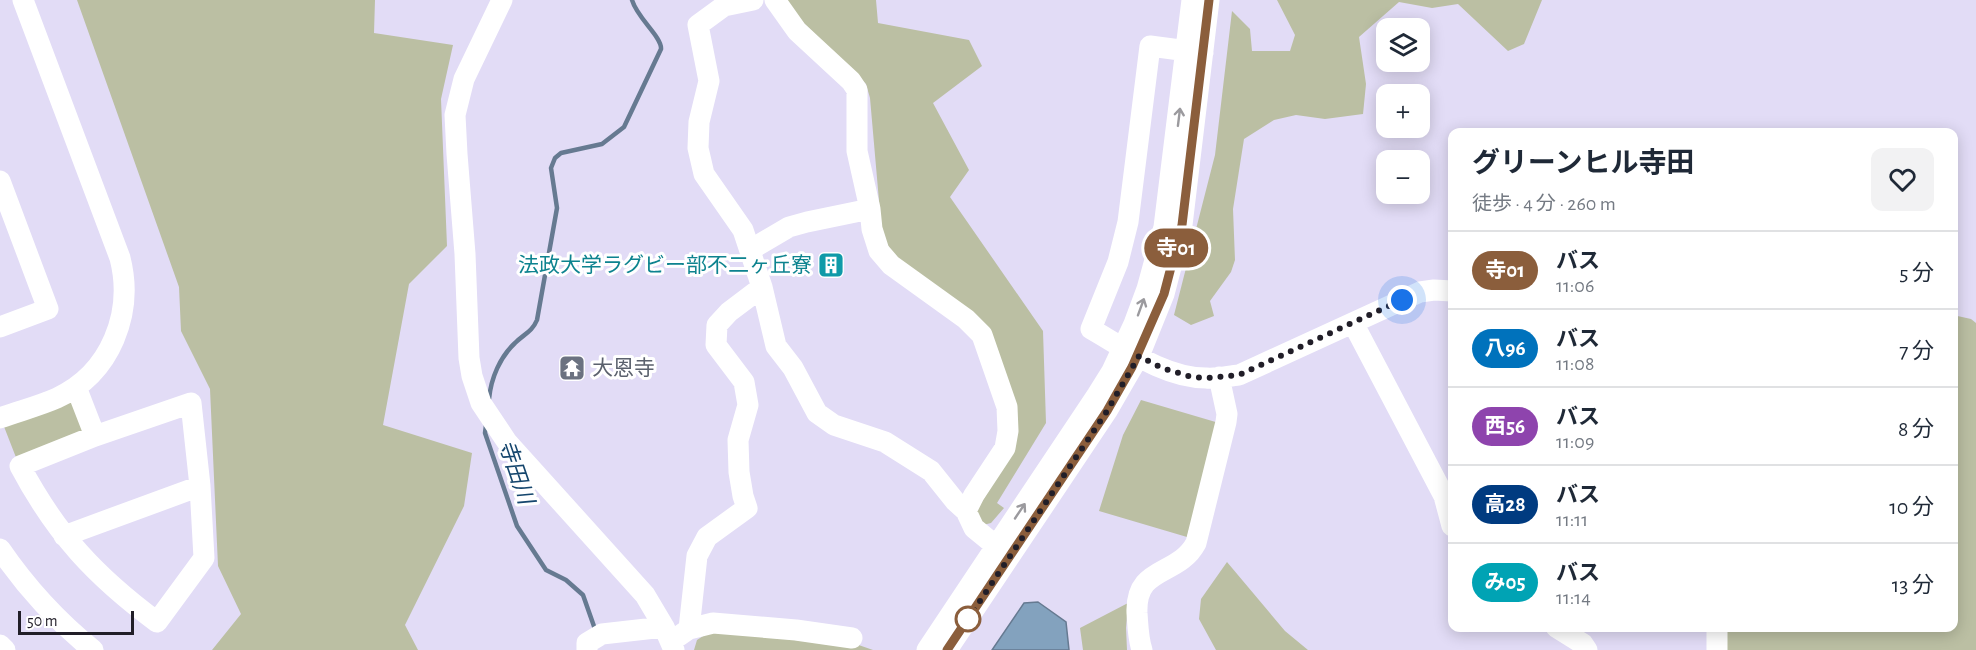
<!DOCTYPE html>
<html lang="ja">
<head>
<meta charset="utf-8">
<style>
	body { margin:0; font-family:"Alegreya Sans","Noto Sans JP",sans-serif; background:#f2f2f3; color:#1f2937; height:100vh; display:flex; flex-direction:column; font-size:22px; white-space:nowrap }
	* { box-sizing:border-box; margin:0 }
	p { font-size:20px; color:#747a83 }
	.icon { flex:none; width:33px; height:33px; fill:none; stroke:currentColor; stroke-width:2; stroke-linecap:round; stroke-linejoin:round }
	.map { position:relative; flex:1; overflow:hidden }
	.drawer { position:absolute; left:1448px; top:128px; width:510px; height:504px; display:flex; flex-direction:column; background:#fff; border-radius:12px; box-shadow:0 3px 15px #0003 }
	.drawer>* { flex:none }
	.badge { padding:0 12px; border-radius:20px; font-size:21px; line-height:39px }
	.tools { position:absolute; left:1376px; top:18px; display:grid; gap:12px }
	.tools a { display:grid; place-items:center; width:54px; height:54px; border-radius:12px; background:#fff; box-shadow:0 3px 15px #0003; font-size:30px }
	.scale { position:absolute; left:18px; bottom:15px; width:116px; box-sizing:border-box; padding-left:6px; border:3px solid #211e28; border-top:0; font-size:16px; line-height:21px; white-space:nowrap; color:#211e28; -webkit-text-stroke:4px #fff; paint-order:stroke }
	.you { position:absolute; width:30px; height:30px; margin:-15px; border:4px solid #fff; border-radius:50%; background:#1a73e8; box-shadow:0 0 0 9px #1a73e833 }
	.map>.badge { position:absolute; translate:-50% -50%; box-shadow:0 0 0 3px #fff }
	.round { display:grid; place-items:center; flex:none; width:63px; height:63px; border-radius:12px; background:#f2f2f3 }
	.overview { display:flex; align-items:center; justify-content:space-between; height:102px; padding:0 24px }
	h1 { font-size:28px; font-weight:700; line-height:45px }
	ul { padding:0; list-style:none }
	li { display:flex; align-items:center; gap:18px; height:78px; padding:0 24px; border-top:2px solid #e0e1e3 }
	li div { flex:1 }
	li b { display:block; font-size:22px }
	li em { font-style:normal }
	li .badge { min-width:66px; font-weight:700; text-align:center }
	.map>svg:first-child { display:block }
	.green { fill:#bbbfa3 }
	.water { fill:#83a2be; stroke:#667a91; stroke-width:1.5 }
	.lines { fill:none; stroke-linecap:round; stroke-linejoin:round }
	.stream { stroke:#667a91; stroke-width:4.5 }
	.minor { stroke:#fff; stroke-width:21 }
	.oneway { stroke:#9b9a9e }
	.line-casing { stroke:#fff; stroke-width:14 }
	.line { stroke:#8b5e3c; stroke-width:9 }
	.walk { stroke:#211e28; stroke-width:6; stroke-dasharray:0 10.8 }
	.stop-dot { fill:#fff; stroke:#8b5e3c; stroke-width:3 }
	.labels { text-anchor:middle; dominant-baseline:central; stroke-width:6; stroke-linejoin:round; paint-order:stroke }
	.culture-label { font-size:21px; fill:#0d838f; stroke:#fff; text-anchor:end }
	.worship-label { font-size:21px; fill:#5b616d; stroke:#fff; text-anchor:start }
	.water-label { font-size:22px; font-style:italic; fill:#15466d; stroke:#fff }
</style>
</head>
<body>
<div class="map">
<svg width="1976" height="650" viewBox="0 0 1976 650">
	<rect width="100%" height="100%" fill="#e2dcf6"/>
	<path class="green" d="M77 0H375L374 33 453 45 441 99 447 246 409 284 383 425 472 453 464 506 405 625 418 650H212L241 614 218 566 210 389 181 331 179 287Z
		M780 0H876L878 23 969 40 982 66 933 103 969 170 950 197 1043 331 1046 423 997 503 1004 508 991 523 979 526 976 511 1007 461 984 328 895 258 882 235 870 98 866 84Z
		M1277 0H1542L1524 44 1508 51 1458 4 1432 8 1399 2 1359 37 1366 84 1363 114 1325 119 1296 115 1274 120 1244 139 1233 209 1235 260 1231 272 1210 301 1214 316 1191 325 1174 315 1215 155 1232 11 1250 29 1252 51H1290L1295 35Z
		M1953 315 1971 319 1976 323V650H1712L1717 627H1953Z
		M74 396 86 435 17 460 3 424Z
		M1141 400 1219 423 1187 537 1099 511 1123 435Z
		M1227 562 1285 631 1308 650H1216L1199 619 1201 599Z
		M1128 603 1126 628 1127 650H1083L1080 628Z
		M714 629 850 642 873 650H694L697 640Z"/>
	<path class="water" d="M1038 602 1066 622 1069 650H992L1024 603Z"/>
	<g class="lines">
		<path class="stream" d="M489 399C491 378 500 357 515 343 524 334 532 332 537 320L557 208 551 168 555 158 561 153 602 144 624 127 661 49C662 37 637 18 632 0
			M486 425 485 433 517 526 546 570 566 580 583 595 596 632"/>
		<path class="minor" d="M502 0 464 79 455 115 457 154 465 254 469 358 472 376 481 403 507 442 645 595 664 627 674 650
			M753 0 724 6 698 25 709 81 699 122 698 148 704 174 743 230 762 287 776 346 793 368 817 413 834 425 885 442 931 471 955 501 966 511
			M775 0 797 31 851 81 857 90V151L870 209 872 229 879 251 891 265 966 319 982 335 1007 407 1008 431 1005 448 974 495 966 511 974 528 1007 555
			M1203 53 1150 46 1128 222 1118 262 1091 329C1126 349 1165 378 1206 378 1217 379 1228 376 1239 375L1420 292 1434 290 1452 291
			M0 181 48 309 0 327
			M750 250 789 227 807 222 870 209
			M1353 323 1444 496 1452 526
			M76 387 95 436
			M191 403 200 486 204 558 157 622C95 576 56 534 20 466L95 436Z
			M0 418C19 411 39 406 57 398 111 373 134 313 120 258L23 0
			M64 536 200 486
			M0 549C26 587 57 621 93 650
			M1556 627 1583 644 1587 650
			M689 629 697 556 707 537 747 508 743 496 739 472 738 440 748 405 744 382 716 345 717 325 729 312 762 287
			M679 636 689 629 713 623 796 630 852 638
			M0 645 5 650
			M587 650V643L602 634 664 627
			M927 650 1097 395 1112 371 1134 324 1147 289 1164 227 1192 0
			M947 650 1107 411 1126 378 1139 356 1164 294 1182 225 1209 0
			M1142 650C1138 638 1138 626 1137 613 1135 565 1178 577 1196 543L1226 422 1227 414 1219 377
			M1717 650V627"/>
	</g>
	<defs><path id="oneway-shaft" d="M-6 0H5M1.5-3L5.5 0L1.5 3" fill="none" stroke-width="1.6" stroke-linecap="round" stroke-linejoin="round" transform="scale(1.5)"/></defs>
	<g class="oneway">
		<use href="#oneway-shaft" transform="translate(1179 117) rotate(-83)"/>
		<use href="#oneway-shaft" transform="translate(1141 307) rotate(-70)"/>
		<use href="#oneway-shaft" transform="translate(1020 511) rotate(-56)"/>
	</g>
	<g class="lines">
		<defs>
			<path id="line" d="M947 650 1107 411 1132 367 1164 294 1182 225 1209 0"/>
		</defs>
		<use href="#line" class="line-casing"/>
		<use href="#line" class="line"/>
		<path class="walk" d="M968 619 1107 411 1139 356 1162 368 1192 377 1208 378 1239 375 1402 300"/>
	</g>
	<defs>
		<symbol id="building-square" viewBox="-11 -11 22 22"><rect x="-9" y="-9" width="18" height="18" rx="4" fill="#0f9aa8" stroke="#fff"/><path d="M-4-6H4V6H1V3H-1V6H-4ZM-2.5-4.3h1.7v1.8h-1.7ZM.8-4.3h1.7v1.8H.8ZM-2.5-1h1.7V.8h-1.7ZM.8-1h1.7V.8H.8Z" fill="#fff"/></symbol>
		<symbol id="temple-square" viewBox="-11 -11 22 22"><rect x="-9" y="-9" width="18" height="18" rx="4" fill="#6b7280" stroke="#fff"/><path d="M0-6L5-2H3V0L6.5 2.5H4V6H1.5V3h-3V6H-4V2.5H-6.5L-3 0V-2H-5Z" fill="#fff"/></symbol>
	</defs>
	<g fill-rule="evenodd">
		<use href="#building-square" x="816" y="250" width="30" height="30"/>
		<use href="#temple-square" x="557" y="353" width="30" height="30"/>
	</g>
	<circle class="stop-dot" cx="968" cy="619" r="12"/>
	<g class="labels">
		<g class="culture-label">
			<text x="812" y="265">法政大学ラグビー部不二ヶ丘寮</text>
		</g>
		<g class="worship-label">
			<text x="592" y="368">大恩寺</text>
		</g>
		<g class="water-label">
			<text transform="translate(516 472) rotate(71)">寺田川</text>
		</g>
	</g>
</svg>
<div class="tools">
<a><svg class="icon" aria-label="layers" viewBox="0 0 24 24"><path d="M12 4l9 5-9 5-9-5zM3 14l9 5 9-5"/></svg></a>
<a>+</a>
<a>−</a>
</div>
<div class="scale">50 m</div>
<div class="you" style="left:1402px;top:300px"></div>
<b class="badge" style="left:1176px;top:248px;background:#8b5e3c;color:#fff">寺01</b>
<section class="drawer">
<div class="overview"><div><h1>グリーンヒル寺田</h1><p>徒歩 · 4 分 · 260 m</p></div><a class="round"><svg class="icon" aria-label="heart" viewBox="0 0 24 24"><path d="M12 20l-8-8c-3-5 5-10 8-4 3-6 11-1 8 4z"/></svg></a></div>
<ul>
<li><span class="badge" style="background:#8b5e3c;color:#fff">寺01</span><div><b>バス</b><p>11:06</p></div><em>5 分</em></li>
<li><span class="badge" style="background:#0072bc;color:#fff">八96</span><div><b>バス</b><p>11:08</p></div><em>7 分</em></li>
<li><span class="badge" style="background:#8e44ad;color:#fff">西56</span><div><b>バス</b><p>11:09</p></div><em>8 分</em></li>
<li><span class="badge" style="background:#003b80;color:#fff">高28</span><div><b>バス</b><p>11:11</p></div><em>10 分</em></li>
<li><span class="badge" style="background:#00a3b4;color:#fff">み05</span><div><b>バス</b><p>11:14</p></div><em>13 分</em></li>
</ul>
</section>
</div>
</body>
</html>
